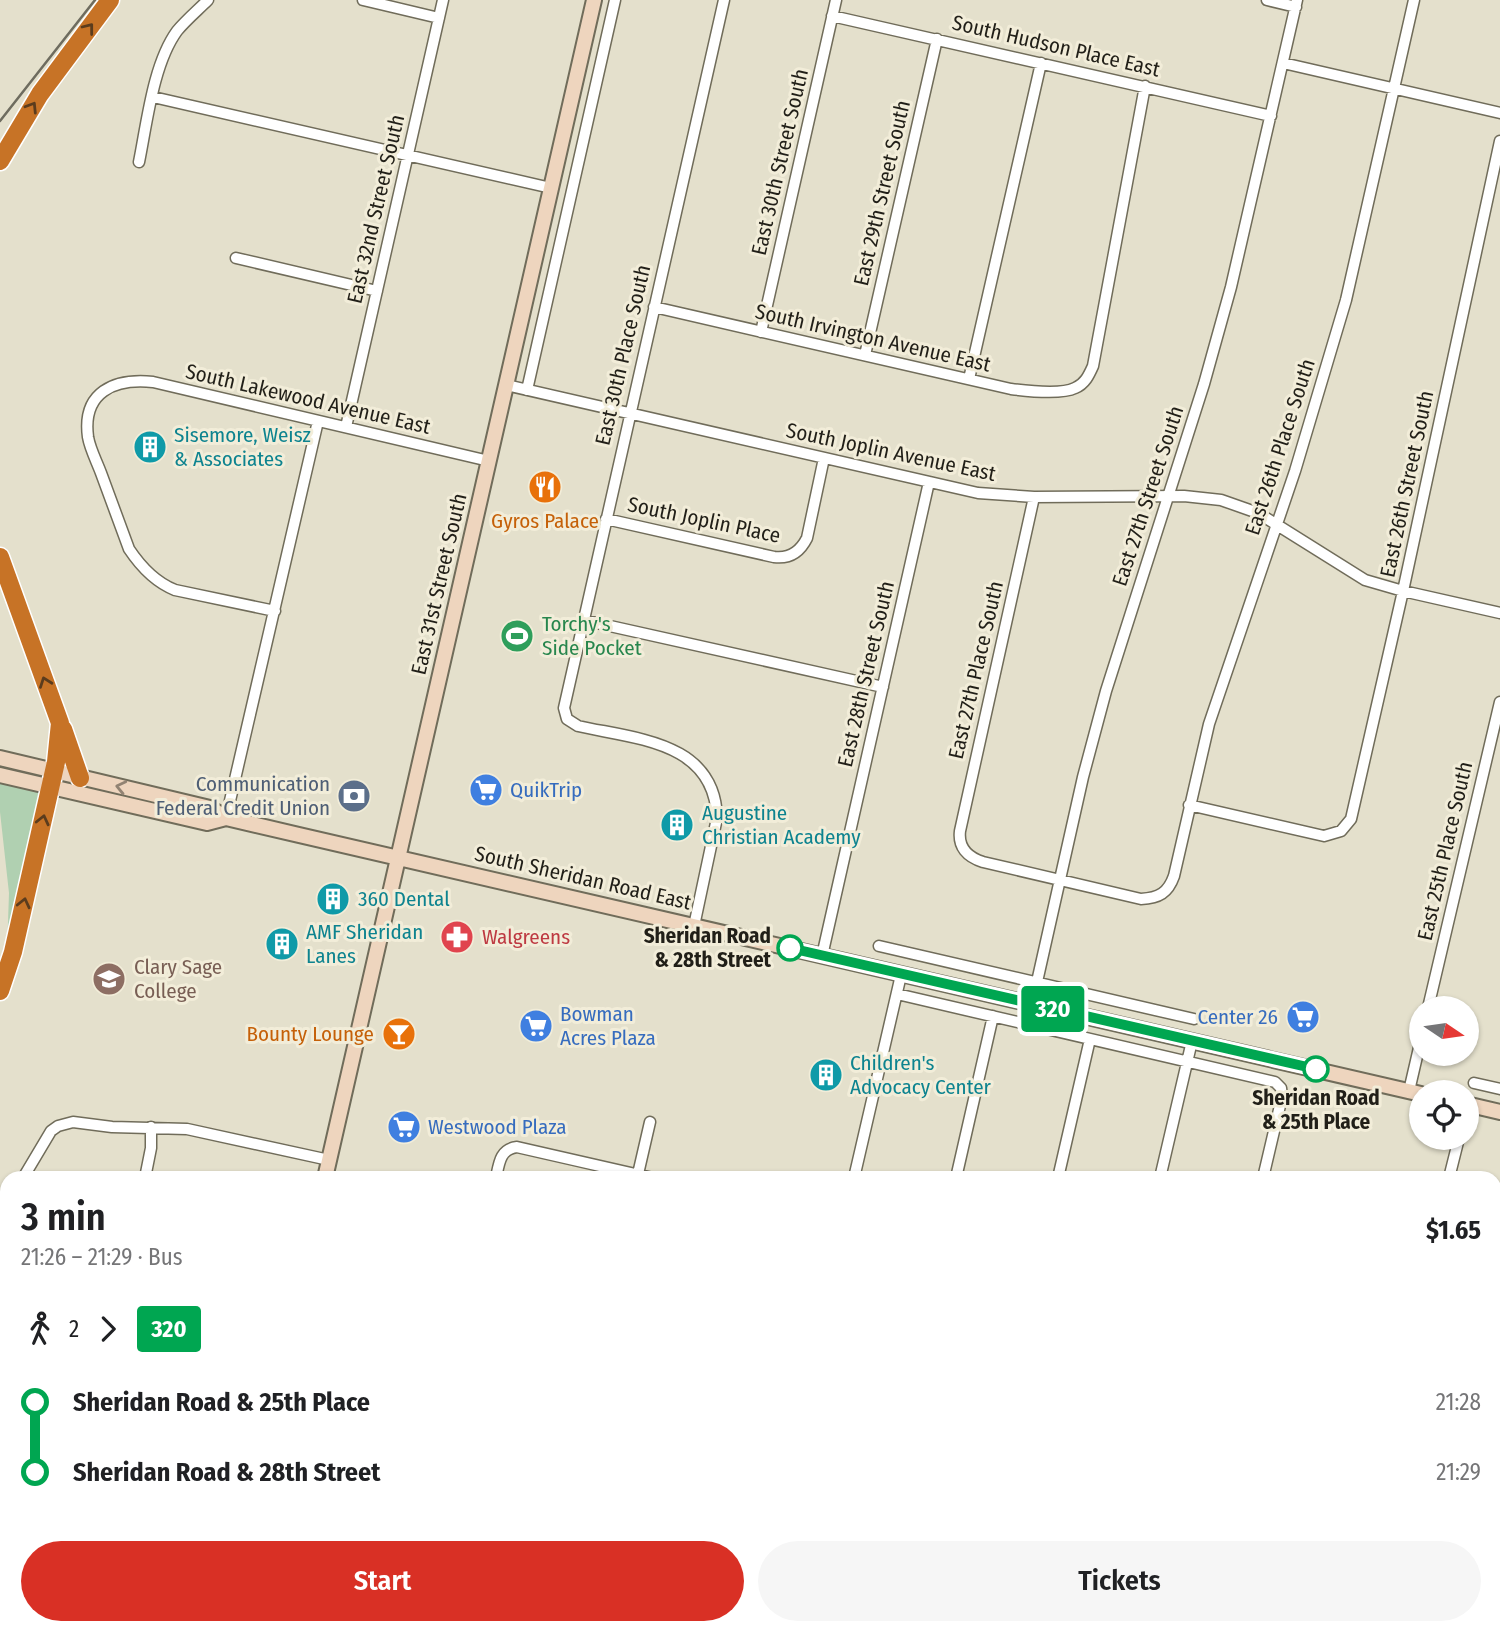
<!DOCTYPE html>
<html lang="en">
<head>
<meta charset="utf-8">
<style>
	body { margin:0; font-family:"Fira Sans Condensed",sans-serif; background:#f6f6f6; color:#202124; height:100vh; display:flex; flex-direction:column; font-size:26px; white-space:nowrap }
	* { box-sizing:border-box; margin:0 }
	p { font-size:23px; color:#757577 }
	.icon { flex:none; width:38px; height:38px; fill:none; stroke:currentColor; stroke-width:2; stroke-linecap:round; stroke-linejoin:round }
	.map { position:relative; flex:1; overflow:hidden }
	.side { position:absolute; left:0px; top:1171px; width:1502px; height:464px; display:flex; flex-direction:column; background:#fff; border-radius:21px 21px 0 0; box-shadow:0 2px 5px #0004 }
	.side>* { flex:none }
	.badge { padding:0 14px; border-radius:5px; font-size:24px; line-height:46px }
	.needle { width:46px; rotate:103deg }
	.tools { position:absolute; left:1409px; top:996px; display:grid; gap:14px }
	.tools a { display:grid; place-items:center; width:70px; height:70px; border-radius:50%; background:#fff; box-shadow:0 2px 5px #0004; font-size:35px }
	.map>.badge { position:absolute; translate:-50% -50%; box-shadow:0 0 0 4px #fff }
	.legs { display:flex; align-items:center; gap:10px; height:77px; padding:0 21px; font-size:23px }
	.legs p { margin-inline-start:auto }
	.summary { display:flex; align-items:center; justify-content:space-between; height:119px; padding:0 21px }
	h1 { font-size:38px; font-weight:600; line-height:52px }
	.action { display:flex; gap:14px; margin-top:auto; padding:14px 21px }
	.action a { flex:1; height:80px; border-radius:42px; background:#d93025; color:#fff; font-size:28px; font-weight:600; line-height:80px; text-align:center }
	.action a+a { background:#f6f6f6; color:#202124 }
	ul { padding:0 21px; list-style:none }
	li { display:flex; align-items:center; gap:24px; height:70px; font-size:26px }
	li i { display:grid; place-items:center; width:10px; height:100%; margin:0 9px; background:currentColor }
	li i::after { content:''; width:18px; height:18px; margin:-9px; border:5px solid; border-radius:50%; background:#fff }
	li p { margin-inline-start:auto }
	li:first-child i { background:linear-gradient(#0000 50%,currentColor 0) }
	li:last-child i { background:linear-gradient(currentColor 50%,#0000 0) }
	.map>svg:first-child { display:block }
	.green { fill:#b0d0b1 }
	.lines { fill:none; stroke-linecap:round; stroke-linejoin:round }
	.stream { stroke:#5f9dbc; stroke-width:2.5 }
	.street-casing { stroke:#706c5a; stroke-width:13 }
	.secondary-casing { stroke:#706c5a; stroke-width:18 }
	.highway-casing { stroke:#fff; stroke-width:21 }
	.street { stroke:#fff; stroke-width:10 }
	.secondary { stroke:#eed5be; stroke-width:14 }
	.highway { stroke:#c77326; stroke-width:18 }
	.rail { stroke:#6e6c5f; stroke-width:2.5 }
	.oneway { stroke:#5b3c1d }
	.oneway2 { stroke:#928373 }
	.line-1-casing { stroke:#fff; stroke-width:16 }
	.line-1 { stroke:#00a651; stroke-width:10 }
	.stop-1-dot { fill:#fff; stroke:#00a651; stroke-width:3.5 }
	.labels { text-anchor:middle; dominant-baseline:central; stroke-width:6; stroke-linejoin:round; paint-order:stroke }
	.street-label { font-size:21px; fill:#211f18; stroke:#f2edd9 }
	.culture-label { font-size:21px; fill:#0d838f; stroke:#f2edd9; text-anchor:start }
	.food-label { font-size:21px; fill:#c56008; stroke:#f2edd9 }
	.leisure-label { font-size:21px; fill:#27864d; stroke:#f2edd9; text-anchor:start }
	.service-label { font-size:21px; fill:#4e5e75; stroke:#f2edd9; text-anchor:end }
	.shop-label { font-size:21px; fill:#366cbe; stroke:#f2edd9; text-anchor:start }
	.stop-label { font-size:21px; font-weight:bold; fill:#211f18; stroke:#f2edd9; text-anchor:end }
	.health-label { font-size:21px; fill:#be3a42; stroke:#f2edd9; text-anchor:start }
	.education-label { font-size:21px; fill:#785e54; stroke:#f2edd9; text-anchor:start }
</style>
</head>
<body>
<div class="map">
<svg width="1500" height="1634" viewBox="0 0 1500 1634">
	<rect width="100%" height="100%" fill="#e4e0cc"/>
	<path class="green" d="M0 783 41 792 7 951 9 893 0 812Z"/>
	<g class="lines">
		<path class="stream" d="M258 1634 259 1628"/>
		<defs>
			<path id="street" d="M363 0 439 18
				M1267 0 1296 7
				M832 16 1271 116
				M1283 63 1500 113
				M153 97 551 188
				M139 162C147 123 153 64 177 31 186 20 198 10 208 0
				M236 258 377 291
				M654 307 1011 389C1027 391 1061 395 1075 388 1085 384 1089 375 1093 366L1145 86
				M761 332 836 0
				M865 355 937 39
				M969 379 1041 63
				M506 385 978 493 1034 497 1184 496 1221 500 1258 513 1365 580 1403 591 1500 613
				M527 390 615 0
				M346 427 443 0
				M1034 497 960 831C958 847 967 857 983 862L1141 899C1159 898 1168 893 1174 876L1209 724 1295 471 1346 300 1414 0
				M606 519 774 557C789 559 800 552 807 538L824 458
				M275 611 175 590C155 582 141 567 129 549 120 524 110 498 101 473 97 462 90 449 88 437 82 392 114 378 153 382L489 461
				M583 620 883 687
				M1189 805 1324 836 1341 831 1351 819 1403 591 1500 141
				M226 818 318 421
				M694 926 717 818C715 741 635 739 578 726L567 719 564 708 724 0
				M879 946 1194 1019
				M822 956 929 482
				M897 994 1275 1082 1281 1088 1282 1097 1263 1178
				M1032 1004 1083 777 1106 691 1204 384 1231 287 1297 0
				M1428 1008 1500 702
				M1474 1083 1500 1089
				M1409 1091 1421 1039
				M638 1174 650 1122
				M23 1178 51 1131 58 1126 73 1122 112 1127 187 1129 329 1160
				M145 1178 151 1148V1127
				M496 1178C499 1163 500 1149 517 1147L653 1178
				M854 1178 901 975
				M956 1178 993 1016
				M1058 1178 1090 1039
				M1160 1178 1192 1041
				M1449 1178 1459 1138
				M0 1218 7 1206
				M0 1392 7 1384
				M0 1451 7 1453
				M3 1548 7 1549
				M1494 1611 1500 1613
				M530 1634 531 1628
				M640 1634 641 1628
				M750 1634 752 1628
				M851 1634 853 1628
				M953 1634 955 1628
				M1055 1634 1057 1628
				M1158 1634 1159 1628
				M1344 1634 1346 1628"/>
			<path id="secondary" d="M0 758 210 808 226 818 299 835 1421 1094
				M0 775 207 823 226 818
				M1466 1104 1500 1112
				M325 1178 594 0
				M219 1634 220 1628"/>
			<path id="highway" d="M0 161 40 94 110 0
				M0 557 60 723 56 762 13 952 0 991
				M63 729 80 778"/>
		</defs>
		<use href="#street" class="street-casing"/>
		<use href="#secondary" class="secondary-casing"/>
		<use href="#highway" class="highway-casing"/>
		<use href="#street" class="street"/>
		<use href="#secondary" class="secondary"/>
		<use href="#highway" class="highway"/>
		<path class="rail" d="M0 121 95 0"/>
	</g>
	<defs><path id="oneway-chevron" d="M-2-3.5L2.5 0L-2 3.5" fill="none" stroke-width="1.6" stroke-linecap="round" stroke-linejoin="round" transform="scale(1.75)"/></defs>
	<g class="oneway">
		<use href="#oneway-chevron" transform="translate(89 28) rotate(-52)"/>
		<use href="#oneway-chevron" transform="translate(32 107) rotate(-58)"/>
		<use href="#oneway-chevron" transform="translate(45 682) rotate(-110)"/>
		<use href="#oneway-chevron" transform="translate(43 820) rotate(-77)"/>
		<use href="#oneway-chevron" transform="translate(24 903) rotate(-77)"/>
	</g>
	<use class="oneway2" href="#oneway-chevron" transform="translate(121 787) rotate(-167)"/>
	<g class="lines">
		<defs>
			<path id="line-1" d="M790 948 1316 1069"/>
		</defs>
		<use href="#line-1" class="line-1-casing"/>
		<use href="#line-1" class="line-1"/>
	</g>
	<defs>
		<symbol id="building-disc" viewBox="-11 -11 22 22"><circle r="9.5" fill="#0f9aa8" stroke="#f2edd9"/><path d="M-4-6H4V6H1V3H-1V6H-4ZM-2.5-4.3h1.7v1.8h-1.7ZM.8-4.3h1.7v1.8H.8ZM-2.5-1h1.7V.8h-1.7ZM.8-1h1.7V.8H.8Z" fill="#fff"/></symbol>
		<symbol id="restaurant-disc" viewBox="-11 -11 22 22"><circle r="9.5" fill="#e8710a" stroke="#f2edd9"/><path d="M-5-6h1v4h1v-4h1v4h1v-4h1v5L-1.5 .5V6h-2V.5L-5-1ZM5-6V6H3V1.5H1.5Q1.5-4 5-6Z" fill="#fff"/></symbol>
		<symbol id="stadium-disc" viewBox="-11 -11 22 22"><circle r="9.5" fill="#2e9e5b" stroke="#f2edd9"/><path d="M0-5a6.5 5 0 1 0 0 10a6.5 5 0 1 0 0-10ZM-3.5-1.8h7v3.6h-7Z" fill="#fff"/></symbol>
		<symbol id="supermarket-disc" viewBox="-11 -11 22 22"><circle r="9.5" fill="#3f7fe0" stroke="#f2edd9"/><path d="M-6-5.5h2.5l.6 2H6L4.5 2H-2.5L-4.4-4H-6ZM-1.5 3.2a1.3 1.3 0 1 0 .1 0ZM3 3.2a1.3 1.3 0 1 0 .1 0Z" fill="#fff"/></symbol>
		<symbol id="bank-disc" viewBox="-11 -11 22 22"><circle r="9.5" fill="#5c6f8a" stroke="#f2edd9"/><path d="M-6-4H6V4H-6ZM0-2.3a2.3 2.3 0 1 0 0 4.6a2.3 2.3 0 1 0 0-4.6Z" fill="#fff"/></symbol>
		<symbol id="pharmacy-disc" viewBox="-11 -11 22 22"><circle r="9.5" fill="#e0444e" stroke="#f2edd9"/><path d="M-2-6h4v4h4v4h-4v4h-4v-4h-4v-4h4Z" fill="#fff"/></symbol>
		<symbol id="university-disc" viewBox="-11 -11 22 22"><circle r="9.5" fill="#8d6e63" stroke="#f2edd9"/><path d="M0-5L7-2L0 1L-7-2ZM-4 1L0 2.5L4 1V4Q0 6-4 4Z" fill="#fff"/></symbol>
		<symbol id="bar-disc" viewBox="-11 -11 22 22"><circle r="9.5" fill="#e8710a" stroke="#f2edd9"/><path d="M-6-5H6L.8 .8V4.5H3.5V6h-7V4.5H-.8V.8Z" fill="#fff"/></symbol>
	</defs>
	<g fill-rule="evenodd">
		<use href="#building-disc" x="131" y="428" width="38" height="38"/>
		<use href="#restaurant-disc" x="526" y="468" width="38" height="38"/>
		<use href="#stadium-disc" x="498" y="617" width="38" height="38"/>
		<use href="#supermarket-disc" x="467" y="771" width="38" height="38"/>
		<use href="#bank-disc" x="335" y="777" width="38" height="38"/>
		<use href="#building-disc" x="658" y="806" width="38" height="38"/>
		<use href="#building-disc" x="314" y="880" width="38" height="38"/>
		<use href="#pharmacy-disc" x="438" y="918" width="38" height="38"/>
		<use href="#building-disc" x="263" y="925" width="38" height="38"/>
		<use href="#university-disc" x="90" y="960" width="38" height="38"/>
		<use href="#supermarket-disc" x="1284" y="998" width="38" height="38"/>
		<use href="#supermarket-disc" x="517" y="1007" width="38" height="38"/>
		<use href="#bar-disc" x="380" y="1015" width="38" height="38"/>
		<use href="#building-disc" x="807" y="1056" width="38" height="38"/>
		<use href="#supermarket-disc" x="385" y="1108" width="38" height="38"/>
	</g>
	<g class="stop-1-dot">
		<circle cx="790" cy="948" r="12"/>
		<circle cx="1316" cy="1069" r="12"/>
	</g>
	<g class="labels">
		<g class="street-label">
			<text transform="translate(1056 46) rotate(13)">South Hudson Place East</text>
			<text transform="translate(780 162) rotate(-77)">East 30th Street South</text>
			<text transform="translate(882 193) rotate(-77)">East 29th Street South</text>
			<text transform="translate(376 209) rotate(-77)">East 32nd Street South</text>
			<text transform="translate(873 338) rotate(13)">South Irvington Avenue East</text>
			<text transform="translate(623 355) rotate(-77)">East 30th Place South</text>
			<text transform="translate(308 399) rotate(13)">South Lakewood Avenue East</text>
			<text transform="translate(1280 447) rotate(-72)">East 26th Place South</text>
			<text transform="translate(891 452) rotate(12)">South Joplin Avenue East</text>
			<text transform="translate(1407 484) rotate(-78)">East 26th Street South</text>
			<text transform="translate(1148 496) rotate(-72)">East 27th Street South</text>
			<text transform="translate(704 520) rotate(12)">South Joplin Place</text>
			<text transform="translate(439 584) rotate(-77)">East 31st Street South</text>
			<text transform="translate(976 670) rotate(-77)">East 27th Place South</text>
			<text transform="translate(866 674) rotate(-77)">East 28th Street South</text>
			<text transform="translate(1445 851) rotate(-77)">East 25th Place South</text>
			<text transform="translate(583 878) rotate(13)">South Sheridan Road East</text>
		</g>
		<g class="culture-label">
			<text x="174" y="435">Sisemore, Weisz<tspan x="174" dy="24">&amp; Associates</tspan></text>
			<text x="702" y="813">Augustine<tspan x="702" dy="24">Christian Academy</tspan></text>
			<text x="358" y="899">360 Dental</text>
			<text x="306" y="932">AMF Sheridan<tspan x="306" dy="24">Lanes</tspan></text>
			<text x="850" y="1063">Children's<tspan x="850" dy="24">Advocacy Center</tspan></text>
		</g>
		<g class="food-label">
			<text x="545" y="521">Gyros Palace</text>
			<text x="374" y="1034" text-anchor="end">Bounty Lounge</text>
		</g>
		<g class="leisure-label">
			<text x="542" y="624">Torchy's<tspan x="542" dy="24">Side Pocket</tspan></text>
		</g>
		<g class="service-label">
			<text x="330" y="784">Communication<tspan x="330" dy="24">Federal Credit Union</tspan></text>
		</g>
		<g class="shop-label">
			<text x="510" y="790">QuikTrip</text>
			<text x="560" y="1014">Bowman<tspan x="560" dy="24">Acres Plaza</tspan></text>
			<text x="1278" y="1017" text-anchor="end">Center 26</text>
			<text x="428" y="1127">Westwood Plaza</text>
		</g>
		<g class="stop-label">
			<text x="771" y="936">Sheridan Road<tspan x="771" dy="24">&amp; 28th Street</tspan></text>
			<text x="1316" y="1098" text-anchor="middle">Sheridan Road<tspan x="1316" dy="24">&amp; 25th Place</tspan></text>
		</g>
		<g class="health-label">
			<text x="482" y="937">Walgreens</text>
		</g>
		<g class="education-label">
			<text x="134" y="967">Clary Sage<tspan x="134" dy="24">College</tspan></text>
		</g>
	</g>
</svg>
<div class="tools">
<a><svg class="needle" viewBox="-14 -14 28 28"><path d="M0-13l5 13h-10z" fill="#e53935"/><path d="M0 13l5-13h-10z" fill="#757577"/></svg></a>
<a><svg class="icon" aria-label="locate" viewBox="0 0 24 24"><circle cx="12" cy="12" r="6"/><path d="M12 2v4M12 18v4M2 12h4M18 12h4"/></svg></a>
</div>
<b class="badge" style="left:1053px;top:1009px;background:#00a651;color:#fff">320</b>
<section class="side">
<div class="summary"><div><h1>3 min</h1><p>21:26 – 21:29 · Bus</p></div><b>$1.65</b></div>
<div class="legs"><svg class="icon" aria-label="walk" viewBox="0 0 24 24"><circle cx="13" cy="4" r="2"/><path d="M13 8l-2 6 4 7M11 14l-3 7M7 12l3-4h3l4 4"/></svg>2<svg class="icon" aria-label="forward" viewBox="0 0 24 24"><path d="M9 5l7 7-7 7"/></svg><b class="badge" style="background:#00a651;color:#fff">320</b></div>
<ul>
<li><i style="color:#00a651"></i><b>Sheridan Road &amp; 25th Place</b><p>21:28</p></li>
<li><i style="color:#00a651"></i><b>Sheridan Road &amp; 28th Street</b><p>21:29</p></li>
</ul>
<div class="action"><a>Start</a><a>Tickets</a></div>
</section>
</div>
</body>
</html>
